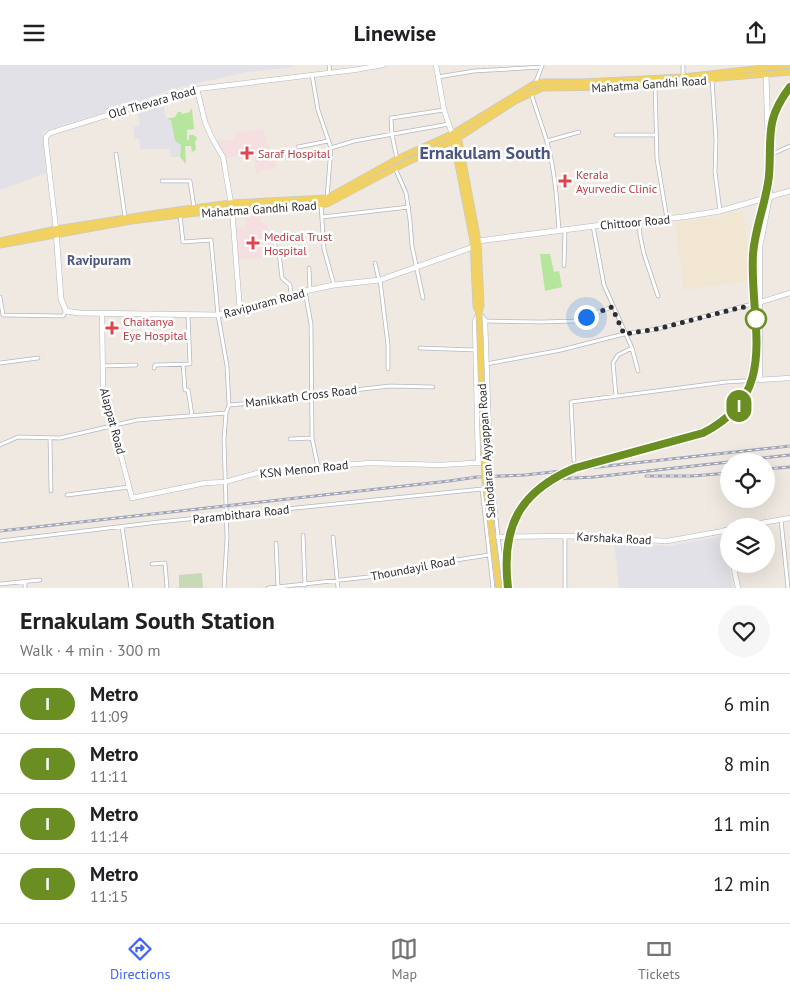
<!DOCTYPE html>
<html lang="en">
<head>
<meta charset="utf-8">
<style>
	body { margin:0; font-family:"PT Sans",sans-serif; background:#f6f6f6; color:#202124; height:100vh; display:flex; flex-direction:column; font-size:19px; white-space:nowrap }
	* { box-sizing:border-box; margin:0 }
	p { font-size:16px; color:#757577 }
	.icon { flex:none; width:28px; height:28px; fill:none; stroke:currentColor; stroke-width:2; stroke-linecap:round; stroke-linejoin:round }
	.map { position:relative; height:523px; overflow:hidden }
	.drawer { display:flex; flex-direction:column; background:#fff; flex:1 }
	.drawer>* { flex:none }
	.badge { padding:0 10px; border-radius:16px; font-size:18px; line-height:32px }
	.tools { position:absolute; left:720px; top:388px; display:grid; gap:10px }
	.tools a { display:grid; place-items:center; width:55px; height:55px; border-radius:50%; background:#fff; box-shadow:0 5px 20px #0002; font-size:25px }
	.you { position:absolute; width:25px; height:25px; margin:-12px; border:4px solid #fff; border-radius:50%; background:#1a73e8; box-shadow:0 0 0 8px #1a73e833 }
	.map>.badge { position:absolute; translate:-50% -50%; box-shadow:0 0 0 2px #fff }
	.round { display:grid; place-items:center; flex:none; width:52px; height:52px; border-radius:26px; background:#f6f6f6 }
	.head { display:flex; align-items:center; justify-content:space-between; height:85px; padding:0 20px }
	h1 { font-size:24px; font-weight:700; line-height:38px }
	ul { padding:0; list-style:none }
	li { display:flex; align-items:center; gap:15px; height:60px; padding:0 20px; border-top:1px solid #e0e0e0 }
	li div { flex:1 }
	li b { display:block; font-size:19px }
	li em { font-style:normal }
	li .badge { min-width:55px; font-weight:700; text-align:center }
	header { display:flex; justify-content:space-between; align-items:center; height:65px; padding:0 20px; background:#fff; font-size:22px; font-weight:700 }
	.tab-bar { display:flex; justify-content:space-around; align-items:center; height:70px; border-top:1px solid #e0e0e0; background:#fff; font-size:14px; color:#757577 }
	.tab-bar a { display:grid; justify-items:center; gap:2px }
	.tab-bar .current { color:#4264fb }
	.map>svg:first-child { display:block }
	.industrial { fill:#e3e1e8 }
	.education { fill:#f0e6d1 }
	.medical { fill:#f5dfe0 }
	.green { fill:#b6e59e }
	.cemetery { fill:#c8d9b8 }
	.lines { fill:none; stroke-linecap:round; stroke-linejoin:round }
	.minor-casing { stroke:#b4b7c1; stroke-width:4.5 }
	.tertiary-casing { stroke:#b4b7c1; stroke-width:5.5 }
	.secondary-casing { stroke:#b4b7c1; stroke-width:6 }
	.primary-casing { stroke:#c9c9c9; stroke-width:7 }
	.minor { stroke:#fff; stroke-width:3 }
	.tertiary { stroke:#fff; stroke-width:4.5 }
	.secondary { stroke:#fff; stroke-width:5 }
	.primary { stroke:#f2d163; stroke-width:5.5 }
	.rail-casing { stroke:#a3a6b8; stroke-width:3 }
	.rail { stroke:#fff; stroke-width:1; stroke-dasharray:4; stroke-linecap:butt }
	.primary-bridge-casing { stroke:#c9c9c9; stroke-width:7; stroke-linecap:butt }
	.primary-bridge { stroke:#f2d163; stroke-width:5.5 }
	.line-casing { stroke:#fff; stroke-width:11 }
	.line { stroke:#6b8e23; stroke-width:8 }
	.walk { stroke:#2e2e2e; stroke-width:5; stroke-dasharray:0 9 }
	.health-dot { fill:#e0444e; stroke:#fff; stroke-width:2 }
	.stop-dot { fill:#fff; stroke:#6b8e23; stroke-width:2.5 }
	.labels { text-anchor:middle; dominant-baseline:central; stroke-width:5; stroke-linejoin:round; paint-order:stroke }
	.street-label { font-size:12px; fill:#2e2e2e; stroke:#fff }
	.health-label { font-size:12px; fill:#be3a42; stroke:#fff; text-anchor:start }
	.neighbourhood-label { font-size:14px; font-weight:bold; fill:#4d5680; stroke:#fff }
	.district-label { font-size:18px; font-weight:bold; fill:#4d5680; stroke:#fff }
</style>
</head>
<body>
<header><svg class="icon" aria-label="menu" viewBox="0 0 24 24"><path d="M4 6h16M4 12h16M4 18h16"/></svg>Linewise<svg class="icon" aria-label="share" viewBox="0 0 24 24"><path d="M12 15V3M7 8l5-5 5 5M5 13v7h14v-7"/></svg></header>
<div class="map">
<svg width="790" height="523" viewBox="0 0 790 523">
	<rect width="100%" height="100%" fill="#efe9e1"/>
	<path class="industrial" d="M0 0H292L293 2 247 7 172 24 129 40 50 64 43 67 46 108 0 125Z
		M163 38 166 54 171 55 175 76 181 80 180 92H171L169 84H140L139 74H135L133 62 140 60 138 47Z
		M724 471 733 523H619L614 476 667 481Z"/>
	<path class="education" d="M743 146 752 215 684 225 675 158 724 151Z"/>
	<path class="medical" d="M262 64 277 102 256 108 254 90 224 93 215 76 234 75 235 68Z
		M260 147 261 158H267L271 192 238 194 236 164 246 163 245 149Z"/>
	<path class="green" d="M192 44 194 64 187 65V75H189V70H194L197 73 195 77 196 85 192 87 191 81H185L186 99 180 92 181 80 175 76 171 55 166 54 175 52 178 47H181L182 49 190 47V45Z
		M540 189H550L554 207 559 206 562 222 545 226Z"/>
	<path class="cemetery" d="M202 508 203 523H179V510Z"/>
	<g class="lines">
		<defs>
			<path id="minor" d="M329 0 330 8
				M312 10 318 45 331 83 327 133
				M438 12 474 6 542 2
				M683 12V0
				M712 14 716 75 715 107 720 146
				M535 19 542 1
				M655 19 657 94 667 154
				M531 28C536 45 542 60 547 77 555 105 557 136 559 166
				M616 70H656
				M547 76 579 67
				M298 82 328 76
				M331 83 354 76 449 59
				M116 89 125 152
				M770 90 790 81
				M397 94 392 70 391 53 444 45
				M395 103 406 128 410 155 412 181 423 233
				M162 116H190L194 142
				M321 140 324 184 334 220
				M180 150 183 177 211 175 218 250 227 301 229 340 226 348 224 374 227 473 224 523
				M322 152 409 142
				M639 156 640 170 644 189 658 231
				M593 161 604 220 632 283 618 290 613 298 616 331
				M275 178V185L279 188 282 213 290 220 291 231
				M375 198 379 215
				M564 201 565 165
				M309 203 310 225
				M380 215 388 280V304
				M305 226 311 259 312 373 318 402
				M0 232 3 250 63 251 66 246
				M485 256 542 257 574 256 612 242
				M420 283 475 285
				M632 283 638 306
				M0 298 38 293
				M183 299 185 325H188L192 350
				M486 299 561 285 624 269 657 264 760 237
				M102 301 136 300
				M154 303 155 300 190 299 188 250
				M229 340 267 337 312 328 336 327 390 321 433 322
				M50 373 51 426
				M290 374 312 373
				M0 380 18 372 60 373 137 355 226 348
				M574 396 571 337 726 317 760 315
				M487 428 493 427 504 523
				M67 430 129 422
				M781 455 788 523
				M122 462 131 523
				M303 470 305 520
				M565 471V523
				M333 472 338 523
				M0 476 159 457 482 424 493 523
				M276 478 278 522
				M152 499 165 498 167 523
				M25 517V523
				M0 519 40 515
				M268 523 386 510 416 501 489 490"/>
			<path id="tertiary" d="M436 0 444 45 452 69
				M197 24 205 57 212 73 223 92 232 144 240 246
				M770 131 760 182V315L790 313
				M56 164 46 78V72L50 68 172 30 197 24 354 5 383 0
				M761 237 790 228
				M102 249 103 321 132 433 205 418 225 417 264 406 370 398 440 400 490 397 485 256 479 248 475 256 478 397
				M744 461 790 453
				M725 465 729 480
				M498 472 565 471 667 476 729 465
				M733 499 738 523"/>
			<path id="secondary" d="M766 10 770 131
				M56 166 61 234 66 246 79 248 218 250 240 246 305 226 334 220 380 215 473 182
				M478 176 602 160 683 152 720 146 790 126"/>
			<path id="primary" d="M458 71 478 176 481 240 479 248
				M453 73 473 176 476 241 479 248
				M0 176 56 164 164 147 231 138 327 133 397 94 452 69 534 19 543 17H583L683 12 789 0
				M0 180 131 156 180 150 232 144 327 139 395 103 458 73 515 36 542 23 615 22 790 7"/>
		</defs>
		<use href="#minor" class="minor-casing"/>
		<use href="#tertiary" class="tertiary-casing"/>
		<use href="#secondary" class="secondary-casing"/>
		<use href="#primary" class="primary-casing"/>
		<use href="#minor" class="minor"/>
		<use href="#tertiary" class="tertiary"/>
		<use href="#secondary" class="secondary"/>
		<use href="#primary" class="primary"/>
		<defs>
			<path id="rail" d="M600 396C622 390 644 384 666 378 678 375 691 372 703 368 733 356 753 328 755 295 758 261 752 227 753 193 754 165 766 139 769 111 772 72 764 56 790 22
				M734 396 790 390
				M766 404 790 402
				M646 411H692L729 408
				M555 414 594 412 729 397
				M0 466 449 416 477 412 525 410 790 381
				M508 523C503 473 512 432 562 408"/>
		</defs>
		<use href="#rail" class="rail-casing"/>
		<use href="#rail" class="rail"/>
		<defs>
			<path id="primary-bridge" d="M479 248 485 416 499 523"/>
		</defs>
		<use href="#primary-bridge" class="primary-bridge-casing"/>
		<use href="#primary-bridge" class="primary-bridge"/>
	</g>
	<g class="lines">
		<defs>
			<path id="line" d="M508 523C501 463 518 427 575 403L703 368C782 328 749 259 753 189 755 162 766 138 769 111 772 72 764 56 790 22"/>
		</defs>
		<use href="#line" class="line-casing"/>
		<use href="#line" class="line"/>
		<path class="walk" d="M586 252 612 242 624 269 657 264 743 242 756 254"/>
	</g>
	<g class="health-dot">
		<path d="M244.5 80.5h5v5h5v5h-5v5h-5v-5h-5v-5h5z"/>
		<path d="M562.5 108.5h5v5h5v5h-5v5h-5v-5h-5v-5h5z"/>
		<path d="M250.5 170.5h5v5h5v5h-5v5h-5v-5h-5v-5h5z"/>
		<path d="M109.5 255.5h5v5h5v5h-5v5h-5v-5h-5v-5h5z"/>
	</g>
	<circle class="stop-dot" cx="756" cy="254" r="10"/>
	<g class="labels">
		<g class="street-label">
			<text transform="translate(649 19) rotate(-4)">Mahatma Gandhi Road</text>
			<text transform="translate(152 37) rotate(-16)">Old Thevara Road</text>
			<text transform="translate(259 144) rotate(-4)">Mahatma Gandhi Road</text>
			<text transform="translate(635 157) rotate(-5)">Chittoor Road</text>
			<text transform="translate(264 238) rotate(-15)">Ravipuram Road</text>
			<text transform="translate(301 331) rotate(-7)">Manikkath Cross Road</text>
			<text transform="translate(113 356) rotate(75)">Alappat Road</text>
			<text transform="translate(486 386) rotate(-94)">Sahodaran Ayyappan Road</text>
			<text transform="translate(304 404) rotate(-6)">KSN Menon Road</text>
			<text transform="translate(241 449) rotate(-6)">Parambithara Road</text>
			<text transform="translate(614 473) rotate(3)">Karshaka Road</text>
			<text transform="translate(413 503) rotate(-11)">Thoundayil Road</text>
		</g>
		<g class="health-label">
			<text x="258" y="88">Saraf Hospital</text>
			<text x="576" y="109">Kerala<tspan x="576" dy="14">Ayurvedic Clinic</tspan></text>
			<text x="264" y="171">Medical Trust<tspan x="264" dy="14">Hospital</tspan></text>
			<text x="123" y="256">Chaitanya<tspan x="123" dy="14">Eye Hospital</tspan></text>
		</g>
		<g class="neighbourhood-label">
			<text x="99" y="195">Ravipuram</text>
		</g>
		<g class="district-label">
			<text x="485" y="87">Ernakulam South</text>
		</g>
	</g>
</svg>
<div class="tools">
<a><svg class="icon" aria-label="locate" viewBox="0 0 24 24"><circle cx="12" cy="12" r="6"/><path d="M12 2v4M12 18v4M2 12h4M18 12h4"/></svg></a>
<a><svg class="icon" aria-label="layers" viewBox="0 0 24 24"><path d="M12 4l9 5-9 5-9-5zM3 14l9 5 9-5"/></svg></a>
</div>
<div class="you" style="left:586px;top:252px"></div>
<b class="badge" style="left:739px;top:341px;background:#6b8e23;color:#fff">I</b>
</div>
<section class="drawer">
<div class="head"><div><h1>Ernakulam South Station</h1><p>Walk · 4 min · 300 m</p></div><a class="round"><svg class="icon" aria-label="heart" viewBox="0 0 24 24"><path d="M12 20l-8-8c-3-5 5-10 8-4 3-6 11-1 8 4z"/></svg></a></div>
<ul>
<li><span class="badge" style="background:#6b8e23;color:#fff">I</span><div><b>Metro</b><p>11:09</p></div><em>6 min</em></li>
<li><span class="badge" style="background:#6b8e23;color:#fff">I</span><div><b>Metro</b><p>11:11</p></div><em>8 min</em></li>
<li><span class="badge" style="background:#6b8e23;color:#fff">I</span><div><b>Metro</b><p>11:14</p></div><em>11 min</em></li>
<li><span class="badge" style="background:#6b8e23;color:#fff">I</span><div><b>Metro</b><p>11:15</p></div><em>12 min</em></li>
</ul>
</section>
<nav class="tab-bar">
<a class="current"><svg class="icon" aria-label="directions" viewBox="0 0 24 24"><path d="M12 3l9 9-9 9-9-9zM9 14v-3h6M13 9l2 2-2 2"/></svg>Directions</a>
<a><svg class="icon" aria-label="map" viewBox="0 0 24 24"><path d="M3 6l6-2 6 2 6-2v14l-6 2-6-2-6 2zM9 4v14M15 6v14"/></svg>Map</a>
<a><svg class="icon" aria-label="tickets" viewBox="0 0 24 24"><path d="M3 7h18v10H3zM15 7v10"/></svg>Tickets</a>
</nav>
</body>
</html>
